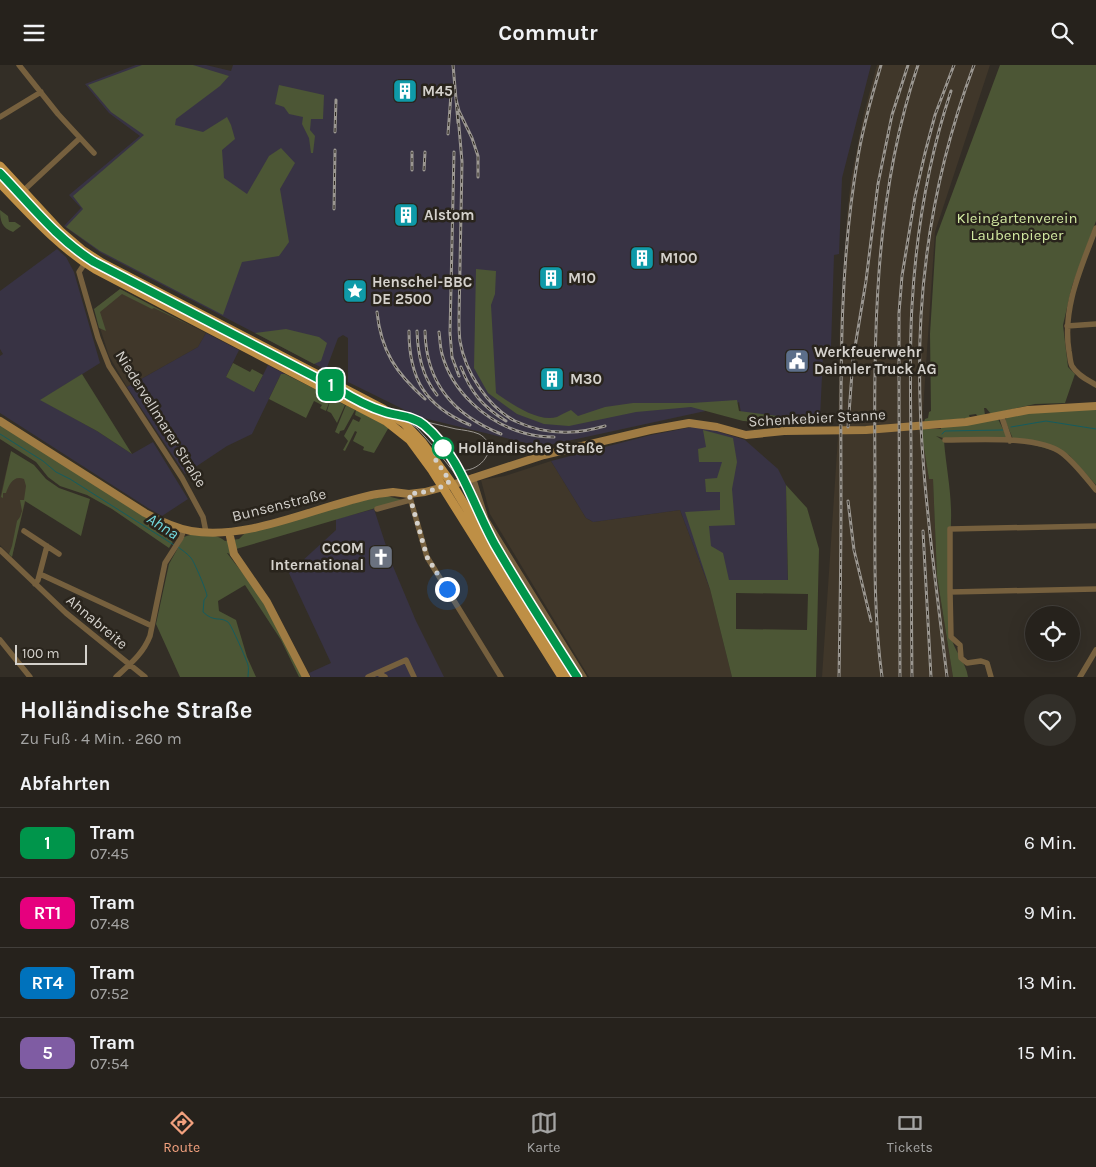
<!DOCTYPE html>
<html lang="de">
<head>
<meta charset="utf-8">
<style>
	body { margin:0; font-family:Karla,sans-serif; background:#322f29; color:#f1f3f6; height:100vh; display:flex; flex-direction:column; font-size:19px; white-space:nowrap }
	* { box-sizing:border-box; margin:0 }
	p { font-size:16px; color:#a4a4a3 }
	.icon { flex:none; width:28px; height:28px; fill:none; stroke:currentColor; stroke-width:2; stroke-linecap:round; stroke-linejoin:round }
	.map { position:relative; height:612px; overflow:hidden }
	.drawer { display:flex; flex-direction:column; background:#26221c; flex:1 }
	.drawer>* { flex:none }
	.badge { padding:0 10px; border-radius:8px; font-size:18px; line-height:32px }
	.tools { position:absolute; left:1025px; top:541px; display:grid; gap:10px }
	.tools a { display:grid; place-items:center; width:55px; height:55px; border-radius:50%; background:#26221c; box-shadow:0 5px 20px #0002,0 0 0 1px #423f3b; font-size:25px }
	.scale { position:absolute; left:15px; bottom:12px; width:72px; box-sizing:border-box; padding-left:5px; border:2px solid #d4d1cc; border-top:0; font-size:14px; line-height:18px; white-space:nowrap; color:#d4d1cc; -webkit-text-stroke:4px #29241c; paint-order:stroke }
	.you { position:absolute; width:25px; height:25px; margin:-12px; border:4px solid #fff; border-radius:50%; background:#1a73e8; box-shadow:0 0 0 8px #1a73e833 }
	.map>.badge { position:absolute; translate:-50% -50%; box-shadow:0 0 0 2px #fff }
	h2 { padding:0 20px; font-size:19px; line-height:45px }
	.round { display:grid; place-items:center; flex:none; width:52px; height:52px; border-radius:26px; background:#322f29 }
	.summary { display:flex; align-items:center; justify-content:space-between; height:85px; padding:0 20px }
	h1 { font-size:24px; font-weight:700; line-height:38px }
	ul { padding:0; list-style:none }
	li { display:flex; align-items:center; gap:15px; height:70px; padding:0 20px; border-top:1px solid #423f3b }
	li div { flex:1 }
	li b { display:block; font-size:19px }
	li em { font-style:normal }
	li .badge { min-width:55px; font-weight:700; text-align:center }
	header { display:flex; justify-content:space-between; align-items:center; height:65px; padding:0 20px; background:#26221c; font-size:22px; font-weight:700 }
	.menu { display:flex; justify-content:space-around; align-items:center; height:70px; border-top:1px solid #423f3b; background:#26221c; font-size:14px; color:#a4a4a3 }
	.menu a { display:grid; justify-items:center; gap:2px }
	.menu .active { color:#f2a17e }
	.map>svg:first-child { display:block }
	.built { fill:#40372a }
	.industrial { fill:#383344 }
	.green { fill:#4c5635; fill-rule:evenodd }
	.lines { fill:none; stroke-linecap:round; stroke-linejoin:round }
	.stream { stroke:#155c5f; stroke-width:1 }
	.street { stroke:#76603e; stroke-width:5.5 }
	.secondary { stroke:#9f7b43; stroke-width:8 }
	.primary { stroke:#be8f45; stroke-width:9 }
	.tram { stroke:#9b9791; stroke-width:1 }
	.rail-casing { stroke:#9b9791; stroke-width:3 }
	.rail { stroke:#29241c; stroke-width:1; stroke-dasharray:4; stroke-linecap:butt }
	.line-casing { stroke:#fff; stroke-width:11 }
	.line { stroke:#00954b; stroke-width:8 }
	.walk { stroke:#d4d1cc; stroke-width:5; stroke-dasharray:0 9 }
	.stop-dot { fill:#fff; stroke:#00954b; stroke-width:2.5 }
	.labels { text-anchor:middle; dominant-baseline:central; stroke-width:5; stroke-linejoin:round; paint-order:stroke }
	.poi-label { font-size:15px; font-weight:bold; fill:#d4d1cc; stroke:#29241c; text-anchor:start }
	.park-label { font-size:15px; fill:#d3eaa2; stroke:#29241c }
	.street-label { font-size:15px; fill:#d4d1cc; stroke:#29241c }
	.stop-label { font-size:15px; font-weight:bold; fill:#d4d1cc; stroke:#29241c; text-anchor:start }
	.water-label { font-size:16px; font-style:italic; fill:#73dadf; stroke:#29241c }
</style>
</head>
<body>
<header><svg class="icon" aria-label="menu" viewBox="0 0 24 24"><path d="M4 6h16M4 12h16M4 18h16"/></svg>Commutr<svg class="icon" aria-label="search" viewBox="0 0 24 24"><circle cx="10" cy="10" r="6"/><path d="M15 15l6 6"/></svg></header>
<div class="map">
<svg width="1096" height="612" viewBox="0 0 1096 612">
	<rect width="100%" height="100%" fill="#332e26"/>
	<path class="built" d="M877 0H990L935 167 923 345 924 378 929 414H933L937 511 953 612H822L838 372 840 257 847 151 851 114 864 48Z
		M120 224 206 268 198 282 127 322 109 291 94 244Z
		M10 390 34 401 12 492 0 480V432Z
		M551 396 586 453 593 457 680 445 710 524 732 612H589L490 449 481 415 505 411Z"/>
	<path class="industrial" d="M136 0H206L231 6 233 0H871L842 113 839 189 834 190 831 282 823 290 820 353 802 356 741 348 739 337 733 340 549 380 526 378 419 352 348 317V273L343 270 338 273 326 305 101 188 64 161 81 143 69 130 140 71 109 48 85 19Z
		M57 184 66 192 74 207 100 298 41 335 97 366 132 389 153 377 188 434 162 451 148 443 0 348V291L3 289 0 284V226Z
		M206 268 239 285 226 312 255 326 268 300 285 309H281L252 369 227 381 185 409 127 322 198 282Z
		M692 362 707 363 745 375 778 404 786 420 788 523 710 524 680 445 593 457 590 455 586 453 551 396 651 370Z
		M374 444 392 499 416 556 444 612H311L309 608 331 598 289 508 336 465V454Z"/>
	<path class="green" d="M142 0H193L229 11 220 21 176 54 175 60 203 67 227 52 231 60 235 74 222 85 224 113 247 129 269 91 281 83 295 98 280 124 289 177 279 191 242 197 223 250 100 186 66 162 83 144 73 131 144 70 111 47 88 20Z
		M1000 0H1096V156L1072 221 1063 260 1068 302 1075 309 1065 338 1035 339 991 349 986 343H984L985 350 978 352 976 349 969 350 970 353 924 357 925 354 928 353 929 347 931 346 930 269 936 172Z
		M279 20 324 30 323 54H311L310 65 315 71 313 88H311L309 73 302 59 303 52 289 49 284 42 275 39Z
		M0 145 8 151 9 157H15L21 161 13 167C2 163 0 156 0 145Z
		M476 204 496 206 495 229 491 240 496 328C510 338 538 358 557 352 561 350 566 347 571 345L578 351 605 342 633 338H692L737 335 739 346 801 354V359L743 356 691 342 636 347 569 361 544 359 517 349 488 328 474 303Z
		M120 224 122 225 193 262 154 243 152 244 122 229 100 247 106 266 99 263 94 244Z
		M286 264 319 272 327 278 321 296 314 299 255 268Z
		M233 298 250 307 252 304 263 310 254 327 226 312Z
		M82 309 132 389 97 366 40 335Z
		M281 309H285L331 332 326 346 320 343 322 340 314 336 306 353 269 334Z
		M331 333 345 340 337 358 331 348 327 346Z
		M346 340 355 345 344 365 340 366 339 369 335 367Z
		M1096 343V420L1069 390 1013 374 1005 355 1008 351 1017 349Z
		M356 345 389 362 374 388 363 385 364 382 353 376 357 367 355 366 345 386 343 385 348 376 344 371 353 354 359 357 361 353 355 350Z
		M998 354 1007 372 1004 374 943 373 936 371 944 376C946 402 952 429 951 456 951 494 945 532 951 570 953 586 966 596 968 612H953L937 511 933 414H929L921 364H941V362Z
		M0 358 177 465V470L175 469V473L169 483 112 444 87 430 60 421 48 412 36 397 0 374Z
		M703 365 733 373 737 397 732 424 735 460 709 461 711 481 723 488 729 515H788L786 420 807 443 819 484 816 612H732L710 524 685 447 720 445V427H706L705 414 717 413 722 397H699L698 384 706 382ZM736 528 808 529 807 565 736 564Z
		M11 386 34 400 46 414 59 423 90 434 81 471 25 436 12 492 9 489 12 481 17 456 20 452 22 446 20 435H24L26 421 24 414C13 410 9 420 6 428H3V433L1 432Z
		M387 431 403 435 236 484 234 494 228 488H227L255 524 271 551 302 612H299L281 575 245 520 218 536 219 546 236 555 247 592 256 612H180L156 559 169 499 184 472C194 467 217 468 225 476L239 474 245 468 365 435Z"/>
	<g class="lines">
		<path class="stream" d="M1011 362 1046 356 1096 364
			M0 369 43 396 56 407 70 414 174 480
			M942 369 945 366 1003 365
			M178 482C182 485 188 489 191 493 194 496 207 527 207 531L204 535 203 547C215 558 219 551 228 557 231 559 247 596 248 600 249 603 248 608 248 612"/>
		<path class="street" d="M19 0 58 49 94 88
			M0 52 41 27
			M23 126 80 73
			M1096 163C1081 203 1062 243 1069 286 1070 291 1070 297 1072 301 1077 310 1088 315 1096 320
			M85 198 79 207 81 214 98 273 109 301 182 413 203 452 206 467
			M1067 261 1096 259
			M1001 350 1010 376
			M945 375C975 375 1039 370 1062 388 1075 398 1086 413 1096 425
			M473 412 486 454 584 612
			M409 429 427 492 501 612
			M377 444 410 435
			M1096 461 950 464V527L1096 524
			M24 466 59 489
			M0 485 66 548 145 612
			M40 509 152 561
			M35 519 38 515 47 481
			M950 527 951 572 960 580 961 593 967 598 981 596 987 598 991 612
			M0 575 30 612
			M378 608 385 612
			M116 612C130 599 143 589 150 571L165 498 181 473 184 464
			M368 612 406 595 414 612
			M1080 612 1096 585"/>
		<path class="secondary" d="M0 356 145 448C160 456 175 463 191 466 251 476 318 440 377 429L393 427 409 429 425 427 458 418 544 390 650 365 689 358 717 362 746 370 784 366 866 365 966 357 1028 345 1096 341
			M229 467 234 489 267 537 306 612"/>
		<path class="primary" d="M0 101 61 167 82 185 102 198 318 310 383 344 404 358 422 377 450 416 570 612
			M0 118C30 149 59 182 95 204L386 356 410 375 432 405 562 612"/>
		<path class="tram" d="M0 108C29 139 57 174 94 197L338 324 359 338 383 350 408 357 417 363 433 381 453 406 464 424 493 481 574 612
			M406 352C423 356 439 360 456 364 463 365 472 366 479 369 505 383 473 418 449 401"/>
		<defs>
			<path id="rail" d="M453 0 456 34 459 46 472 73 478 91V112
				M456 34 458 58
				M458 50 462 97 459 253C459 261 459 269 460 276 465 307 488 342 515 356 532 364 553 368 571 367 583 367 594 364 605 361
				M335 67 336 35
				M448 69 451 29
				M454 87 450 268 452 292 459 311
				M412 105V87
				M424 105 425 87
				M334 144 335 85
				M377 247C381 286 396 308 425 334
				M409 266C409 314 425 341 470 360
				M417 266C418 290 422 311 437 330
				M425 266C426 319 454 350 501 369
				M439 267C440 274 440 282 442 289 452 327 487 358 524 368 534 371 544 372 554 372
				M461 302C471 328 483 342 506 356
				M848 362 853 294 866 216 878 119 892 50 908 0
				M848 436 854 485 871 556
				M923 466 931 612
				M839 612C840 554 841 496 841 438 841 323 838 206 858 92 863 61 872 30 881 0
				M882 612C873 546 875 479 875 412 874 273 873 133 918 0
				M900 612 899 316V248L902 211 915 132 925 88 935 50 954 0
				M912 612C911 538 911 463 911 389 911 340 909 290 912 241 916 169 928 95 951 26
				M947 612C933 492 914 371 921 251 926 165 944 80 974 0"/>
		</defs>
		<use href="#rail" class="rail-casing"/>
		<use href="#rail" class="rail"/>
	</g>
	<g class="lines">
		<defs>
			<path id="line" d="M0 108C30 139 57 174 94 197L338 324C352 333 369 342 385 347 398 351 413 351 424 360 460 390 473 441 495 480 521 525 549 568 577 612"/>
		</defs>
		<use href="#line" class="line-casing"/>
		<use href="#line" class="line"/>
		<path class="walk" d="M443 383 433 391 450 416C438 426 424 427 409 429L427 492 447 524"/>
	</g>
	<defs>
		<symbol id="building-square" viewBox="-11 -11 22 22"><rect x="-9" y="-9" width="18" height="18" rx="4" fill="#0f9aa8" stroke="#29241c"/><path d="M-4-6H4V6H1V3H-1V6H-4ZM-2.5-4.3h1.7v1.8h-1.7ZM.8-4.3h1.7v1.8H.8ZM-2.5-1h1.7V.8h-1.7ZM.8-1h1.7V.8H.8Z" fill="#fff"/></symbol>
		<symbol id="sight-square" viewBox="-11 -11 22 22"><rect x="-9" y="-9" width="18" height="18" rx="4" fill="#0f9aa8" stroke="#29241c"/><path d="M0-6L1.8-2.2L6-1.7L2.9 1.2L3.7 5.4L0 3.3L-3.7 5.4L-2.9 1.2L-6-1.7L-1.8-2.2Z" fill="#fff"/></symbol>
		<symbol id="civic-square" viewBox="-11 -11 22 22"><rect x="-9" y="-9" width="18" height="18" rx="4" fill="#5c6f8a" stroke="#29241c"/><path d="M-.6-6.5H3V-4.5H.6V-3L4-1V1h2V6H-6V1h2V-1L-.6-3ZM-1.2 2.5V6h2.4V2.5Z" fill="#fff"/></symbol>
		<symbol id="church-square" viewBox="-11 -11 22 22"><rect x="-9" y="-9" width="18" height="18" rx="4" fill="#6b7280" stroke="#29241c"/><path d="M-1.2-6h2.4v3.5h3.3v2.4h-3.3V6h-2.4V-.1h-3.3v-2.4h3.3Z" fill="#fff"/></symbol>
	</defs>
	<g fill-rule="evenodd">
		<use href="#building-square" x="391" y="12" width="28" height="28"/>
		<use href="#building-square" x="392" y="136" width="28" height="28"/>
		<use href="#building-square" x="628" y="179" width="28" height="28"/>
		<use href="#building-square" x="537" y="199" width="28" height="28"/>
		<use href="#sight-square" x="341" y="212" width="28" height="28"/>
		<use href="#civic-square" x="783" y="282" width="28" height="28"/>
		<use href="#building-square" x="538" y="300" width="28" height="28"/>
		<use href="#church-square" x="367" y="478" width="28" height="28"/>
	</g>
	<circle class="stop-dot" cx="443" cy="383" r="10"/>
	<g class="labels">
		<g class="poi-label">
			<text x="422" y="26">M45</text>
			<text x="424" y="150">Alstom</text>
			<text x="660" y="193">M100</text>
			<text x="568" y="213">M10</text>
			<text x="372" y="217">Henschel-BBC<tspan x="372" dy="17">DE 2500</tspan></text>
			<text x="814" y="287">Werkfeuerwehr<tspan x="814" dy="17">Daimler Truck AG</tspan></text>
			<text x="570" y="314">M30</text>
			<text x="364" y="483" text-anchor="end">CCOM<tspan x="364" dy="17">International</tspan></text>
		</g>
		<g class="park-label">
			<text x="1017" y="153">Kleingartenverein<tspan x="1017" dy="17">Laubenpieper</tspan></text>
		</g>
		<g class="street-label">
			<text transform="translate(817 353) rotate(-3)">Schenkebier Stanne</text>
			<text transform="translate(161 354) rotate(58)">Niedervellmarer Straße</text>
			<text transform="translate(279 440) rotate(-14)">Bunsenstraße</text>
			<text transform="translate(97 557) rotate(40)">Ahnabreite</text>
		</g>
		<g class="stop-label">
			<text x="458" y="383">Holländische Straße</text>
		</g>
		<g class="water-label">
			<text transform="translate(163 461) rotate(33)">Ahna</text>
		</g>
	</g>
</svg>
<div class="tools">
<a><svg class="icon" aria-label="locate" viewBox="0 0 24 24"><circle cx="12" cy="12" r="6"/><path d="M12 2v4M12 18v4M2 12h4M18 12h4"/></svg></a>
</div>
<div class="scale">100 m</div>
<div class="you" style="left:447px;top:524px"></div>
<b class="badge" style="left:331px;top:320px;background:#00954b;color:#fff">1</b>
</div>
<section class="drawer">
<div class="summary"><div><h1>Holländische Straße</h1><p>Zu Fuß · 4 Min. · 260 m</p></div><a class="round"><svg class="icon" aria-label="heart" viewBox="0 0 24 24"><path d="M12 20l-8-8c-3-5 5-10 8-4 3-6 11-1 8 4z"/></svg></a></div>
<h2>Abfahrten</h2>
<ul>
<li><span class="badge" style="background:#00954b;color:#fff">1</span><div><b>Tram</b><p>07:45</p></div><em>6 Min.</em></li>
<li><span class="badge" style="background:#e6007e;color:#fff">RT1</span><div><b>Tram</b><p>07:48</p></div><em>9 Min.</em></li>
<li><span class="badge" style="background:#0072bc;color:#fff">RT4</span><div><b>Tram</b><p>07:52</p></div><em>13 Min.</em></li>
<li><span class="badge" style="background:#7f5ca3;color:#fff">5</span><div><b>Tram</b><p>07:54</p></div><em>15 Min.</em></li>
</ul>
</section>
<nav class="menu">
<a class="active"><svg class="icon" aria-label="directions" viewBox="0 0 24 24"><path d="M12 3l9 9-9 9-9-9zM9 14v-3h6M13 9l2 2-2 2"/></svg>Route</a>
<a><svg class="icon" aria-label="map" viewBox="0 0 24 24"><path d="M3 6l6-2 6 2 6-2v14l-6 2-6-2-6 2zM9 4v14M15 6v14"/></svg>Karte</a>
<a><svg class="icon" aria-label="tickets" viewBox="0 0 24 24"><path d="M3 7h18v10H3zM15 7v10"/></svg>Tickets</a>
</nav>
</body>
</html>
